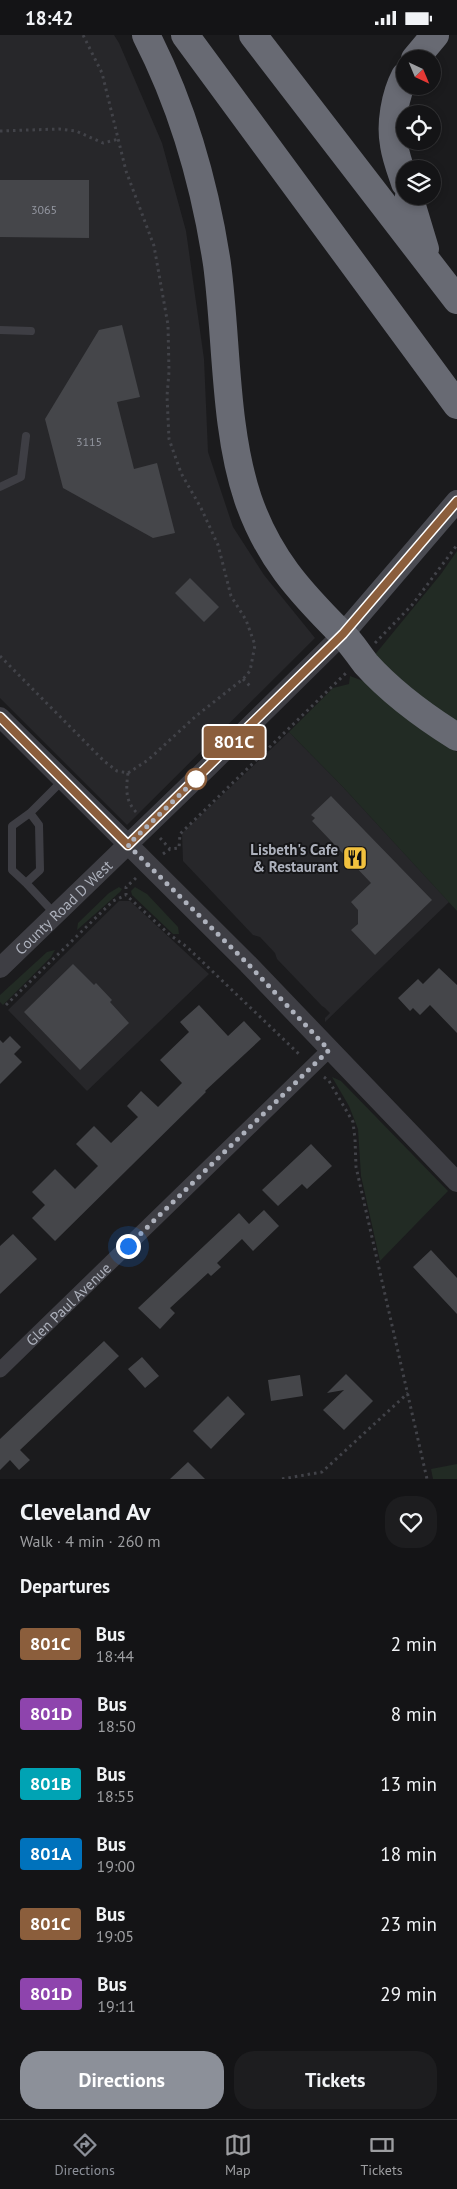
<!DOCTYPE html>
<html lang="en">
<head>
<meta charset="utf-8">
<style>
	body { margin:0; font-family:"PT Sans",sans-serif; background:#1d1d1f; color:#f1f3f6; height:100vh; display:flex; flex-direction:column; font-size:19px; white-space:nowrap }
	* { box-sizing:border-box; margin:0 }
	p { font-size:16px; color:#9d9ea1 }
	.icon { flex:none; width:28px; height:28px; fill:none; stroke:currentColor; stroke-width:2; stroke-linecap:round; stroke-linejoin:round }
	.map { position:relative; height:1444px; overflow:hidden }
	.panel { display:flex; flex-direction:column; background:#141416; flex:1 }
	.panel>* { flex:none }
	.badge { padding:0 10px; border-radius:4px; font-size:18px; line-height:32px }
	.needle { width:32px; rotate:136deg }
	.buttons { position:absolute; left:396px; top:15px; display:grid; gap:10px }
	.buttons a { display:grid; place-items:center; width:45px; height:45px; border-radius:50%; background:#141416; box-shadow:0 2px 8px #0003,0 0 0 1px #333335; font-size:25px }
	.you { position:absolute; width:25px; height:25px; margin:-12px; border:4px solid #fff; border-radius:50%; background:#1a73e8; box-shadow:0 0 0 8px #1a73e833 }
	.map>.badge { position:absolute; translate:-50% -50%; box-shadow:0 0 0 2px #fff }
	h2 { padding:0 20px; font-size:19px; line-height:45px }
	.round { display:grid; place-items:center; flex:none; width:52px; height:52px; border-radius:20px; background:#1d1d1f }
	.summary { display:flex; align-items:center; justify-content:space-between; height:85px; padding:0 20px }
	h1 { font-size:24px; font-weight:700; line-height:38px }
	.primary-button { display:flex; gap:10px; margin-top:auto; padding:10px 20px }
	.primary-button a { flex:1; height:58px; border-radius:20px; background:#8c9099; color:#fff; font-size:20px; font-weight:700; line-height:58px; text-align:center }
	.primary-button a+a { background:#1d1d1f; color:#f1f3f6 }
	ul { padding:0; list-style:none }
	li { display:flex; align-items:center; gap:15px; height:70px; padding:0 20px }
	li div { flex:1 }
	li b { display:block; font-size:19px }
	li em { font-style:normal }
	li .badge { min-width:55px; font-weight:700; text-align:center }
	.status { display:flex; justify-content:space-between; align-items:center; height:35px; padding:0 25px; background:#141416; direction:ltr }
	.status svg { height:14px; fill:currentColor }
	.tab-bar { display:flex; justify-content:space-around; align-items:center; height:70px; border-top:1px solid #333335; background:#141416; font-size:14px; color:#9d9ea1 }
	.tab-bar a { display:grid; justify-items:center; gap:2px }
	.tab-bar .current { color:#8c9099 }
	.map>svg:first-child { display:block }
	.built { fill:#27272a }
	.green { fill:#222b24 }
	.building { fill:#45464a }
	.lines { fill:none; stroke-linecap:round; stroke-linejoin:round }
	.path { stroke:#424349; stroke-width:3; stroke-dasharray:2.5 4; stroke-linecap:butt }
	.service { stroke:#3e3e44; stroke-width:8 }
	.minor { stroke:#3e3e44; stroke-width:15 }
	.tertiary { stroke:#3e3e44; stroke-width:20 }
	.secondary { stroke:#4a4b52; stroke-width:22 }
	.motorway { stroke:#686a73; stroke-width:28 }
	.line-casing { stroke:#fff; stroke-width:11 }
	.line { stroke:#8b5e3c; stroke-width:8 }
	.walk { stroke:#adb1bc; stroke-width:5; stroke-dasharray:0 9 }
	.stop-dot { fill:#fff; stroke:#8b5e3c; stroke-width:2.5 }
	.labels { text-anchor:middle; dominant-baseline:central; stroke-width:4; stroke-linejoin:round; paint-order:stroke }
	.number-label { font-size:12px; fill:#9396a0 }
	.poi-label { font-size:15px; font-weight:bold; fill:#adb1bc; stroke:#161618; text-anchor:end }
	.street-label { font-size:15px; fill:#adb1bc; stroke:#161618 }
</style>
</head>
<body>
<div class="status"><b>18:42</b><svg viewBox="0 0 49 12"><path d="M0 12V9h3v3zM5 12V6h3v6zM10 12V3h3v9zM15 12V0h3v12zM26 1h20v11H26zM47 4h2v5h-2z"/></svg></div>
<div class="map">
<svg width="457" height="1444" viewBox="0 0 457 1444">
	<rect width="100%" height="100%" fill="#1b1b1d"/>
	<path class="built" d="M0 0H114L119 8 162 108 186 196 204 324 208 417 233 492 264 540 315 603 127 790 0 663Z
		M289 697 343 752 449 867 325 987V983L330 978 325 973 322 971 277 924 275 918 260 902 253 900 183 826 182 798Z
		M119 866H130L209 939 87 1056 8 975Z"/>
	<path class="green" d="M457 516V689L443 681 373 622 441 539Z
		M350 641 366 647 432 701 457 717V876L343 752 289 697 333 653 349 649Z
		M119 852 122 854 120 857 77 895 78 888 109 858Z
		M135 852 147 859 178 892 179 899H173L132 860 131 856Z
		M55 915 51 922 3 970 0 967V960L47 917Z
		M332 1042 341 1046 448 1156 380 1226 361 1141 358 1094 349 1071Z
		M457 1429V1444H433L431 1434Z"/>
	<path class="building" d="M0 145H89V203L0 202Z
		M122 290 140 362 117 367 134 434 157 428 175 498 153 503 63 453 45 384 99 295Z
		M190 543 219 572 204 587 175 558Z
		M331 761 432 865 375 920 351 895 358 889V875L351 867 371 848 312 786 315 783 311 780Z
		M73 929 94 950 96 948 112 965 110 967 129 988 80 1035 24 977Z
		M439 933 457 950V998L430 970 420 980 413 973 410 976 398 963 418 944 423 949Z
		M199 970 228 1001 244 986 261 1004 205 1056 206 1057 55 1206 32 1183 45 1170 32 1157 55 1134 75 1154 98 1131 76 1109 94 1091 111 1108 138 1082 127 1071 141 1056 158 1072 182 1048 160 1025 189 997 180 987Z
		M10 1001 21 1012 14 1019 22 1027 0 1049V1005L3 1008Z
		M311 1109 332 1131 307 1154 302 1149 278 1171 262 1155Z
		M264 1175 279 1191 253 1216 242 1204 217 1228 221 1232 211 1241 208 1238 170 1273 175 1278 160 1294 138 1273 239 1178 249 1189Z
		M13 1199 37 1224 0 1259V1211Z
		M431 1215 457 1243V1279L413 1232Z
		M104 1306 119 1321 20 1415 30 1425 19 1435 10 1425 0 1435V1404Z
		M142 1322 159 1341 145 1353 128 1334Z
		M346 1339 373 1366 344 1395 323 1375 344 1355 327 1358Z
		M300 1340 303 1361 271 1366 268 1345Z
		M228 1361 245 1379 211 1414 193 1396Z
		M188 1427 205 1444H170Z"/>
	<g class="lines">
		<path class="path" d="M0 96 59 94 76 96 103 108 119 104
			M375 608 412 570 457 510
			M0 621 104 726 117 736 128 738 148 725 196 681 243 644 250 636 255 610 246 585 231 561 218 510 201 473 181 438 169 404 167 361 169 337 168 290 154 211 126 136 102 38 83 0
			M243 644 251 652
			M128 738C126 754 125 766 137 778
			M160 803 170 814
			M163 819 170 814 179 813 180 799 346 638
			M136 843 126 852V860L170 900 187 912 301 1021
			M6 970 113 866 126 860
			M324 1042 329 1046 353 1087 355 1104 356 1132 427 1444
			M282 1444 322 1437 408 1358"/>
		<path class="service" d="M0 295 31 296
			M0 452 21 442 26 401
			M26 848 12 835V791L30 778
			M55 879 26 848 40 835 39 790 30 778 63 745"/>
		<path class="minor" id="s1" d="M0 1335 329 1015"/>
		<g class="tertiary">
			<path d="M0 682 248 929 457 1147"/>
			<path id="s2" d="M0 933 207 733 343 599"/>
		</g>
		<path class="secondary" d="M343 599 457 466"/>
		<path class="motorway" d="M146 0C183 72 205 150 217 229 227 304 224 393 248 464 268 522 299 556 341 598 351 607 358 619 366 629 392 658 425 682 457 702
			M185 0 457 370
			M253 0 457 265
			M415 24 435 0
			M405 41C395 60 390 89 394 110 396 123 401 136 405 148
			M409 161 425 214"/>
	</g>
	<g class="lines">
		<defs>
			<path id="line" d="M0 682 128 810 343 599 457 466"/>
		</defs>
		<use href="#line" class="line-casing"/>
		<use href="#line" class="line"/>
		<path class="walk" d="M128 1211 329 1015 248 929 128 810 196 744"/>
	</g>
	<defs>
		<symbol id="restaurant-square" viewBox="-11 -11 22 22"><rect x="-9" y="-9" width="18" height="18" rx="4" fill="#f2c13e" stroke="#161618"/><path d="M-5-6h1v4h1v-4h1v4h1v-4h1v5L-1.5 .5V6h-2V.5L-5-1ZM5-6V6H3V1.5H1.5Q1.5-4 5-6Z" fill="#111"/></symbol>
	</defs>
	<g fill-rule="evenodd">
		<use href="#restaurant-square" x="341" y="809" width="28" height="28"/>
	</g>
	<circle class="stop-dot" cx="196" cy="744" r="10"/>
	<g class="labels">
		<g class="number-label">
			<text x="44" y="174">3065</text>
			<text x="89" y="406">3115</text>
		</g>
		<g class="poi-label">
			<text x="338" y="814">Lisbeth's Cafe<tspan x="338" dy="17">&amp; Restaurant</tspan></text>
		</g>
		<g class="street-label">
			<text stroke="none"><textPath href="#s2" startOffset="88">County Road D West</textPath></text>
			<text stroke="none"><textPath href="#s1" startOffset="95">Glen Paul Avenue</textPath></text>
		</g>
	</g>
</svg>
<div class="buttons">
<a><svg class="needle" viewBox="-14 -14 28 28"><path d="M0-13l5 13h-10z" fill="#e53935"/><path d="M0 13l5-13h-10z" fill="#9d9ea1"/></svg></a>
<a><svg class="icon" aria-label="locate" viewBox="0 0 24 24"><circle cx="12" cy="12" r="6"/><path d="M12 2v4M12 18v4M2 12h4M18 12h4"/></svg></a>
<a><svg class="icon" aria-label="layers" viewBox="0 0 24 24"><path d="M12 4l9 5-9 5-9-5zM3 14l9 5 9-5"/></svg></a>
</div>
<div class="you" style="left:128px;top:1211px"></div>
<b class="badge" style="left:234px;top:707px;background:#8b5e3c;color:#fff">801C</b>
</div>
<section class="panel">
<div class="summary"><div><h1>Cleveland Av</h1><p>Walk · 4 min · 260 m</p></div><a class="round"><svg class="icon" aria-label="heart" viewBox="0 0 24 24"><path d="M12 20l-8-8c-3-5 5-10 8-4 3-6 11-1 8 4z"/></svg></a></div>
<h2>Departures</h2>
<ul>
<li><span class="badge" style="background:#8b5e3c;color:#fff">801C</span><div><b>Bus</b><p>18:44</p></div><em>2 min</em></li>
<li><span class="badge" style="background:#8e44ad;color:#fff">801D</span><div><b>Bus</b><p>18:50</p></div><em>8 min</em></li>
<li><span class="badge" style="background:#00a3b4;color:#fff">801B</span><div><b>Bus</b><p>18:55</p></div><em>13 min</em></li>
<li><span class="badge" style="background:#0072bc;color:#fff">801A</span><div><b>Bus</b><p>19:00</p></div><em>18 min</em></li>
<li><span class="badge" style="background:#8b5e3c;color:#fff">801C</span><div><b>Bus</b><p>19:05</p></div><em>23 min</em></li>
<li><span class="badge" style="background:#8e44ad;color:#fff">801D</span><div><b>Bus</b><p>19:11</p></div><em>29 min</em></li>
</ul>
<div class="primary-button"><a>Directions</a><a>Tickets</a></div>
</section>
<nav class="tab-bar">
<a class="current"><svg class="icon" aria-label="directions" viewBox="0 0 24 24"><path d="M12 3l9 9-9 9-9-9zM9 14v-3h6M13 9l2 2-2 2"/></svg>Directions</a>
<a><svg class="icon" aria-label="map" viewBox="0 0 24 24"><path d="M3 6l6-2 6 2 6-2v14l-6 2-6-2-6 2zM9 4v14M15 6v14"/></svg>Map</a>
<a><svg class="icon" aria-label="tickets" viewBox="0 0 24 24"><path d="M3 7h18v10H3zM15 7v10"/></svg>Tickets</a>
</nav>
</body>
</html>
